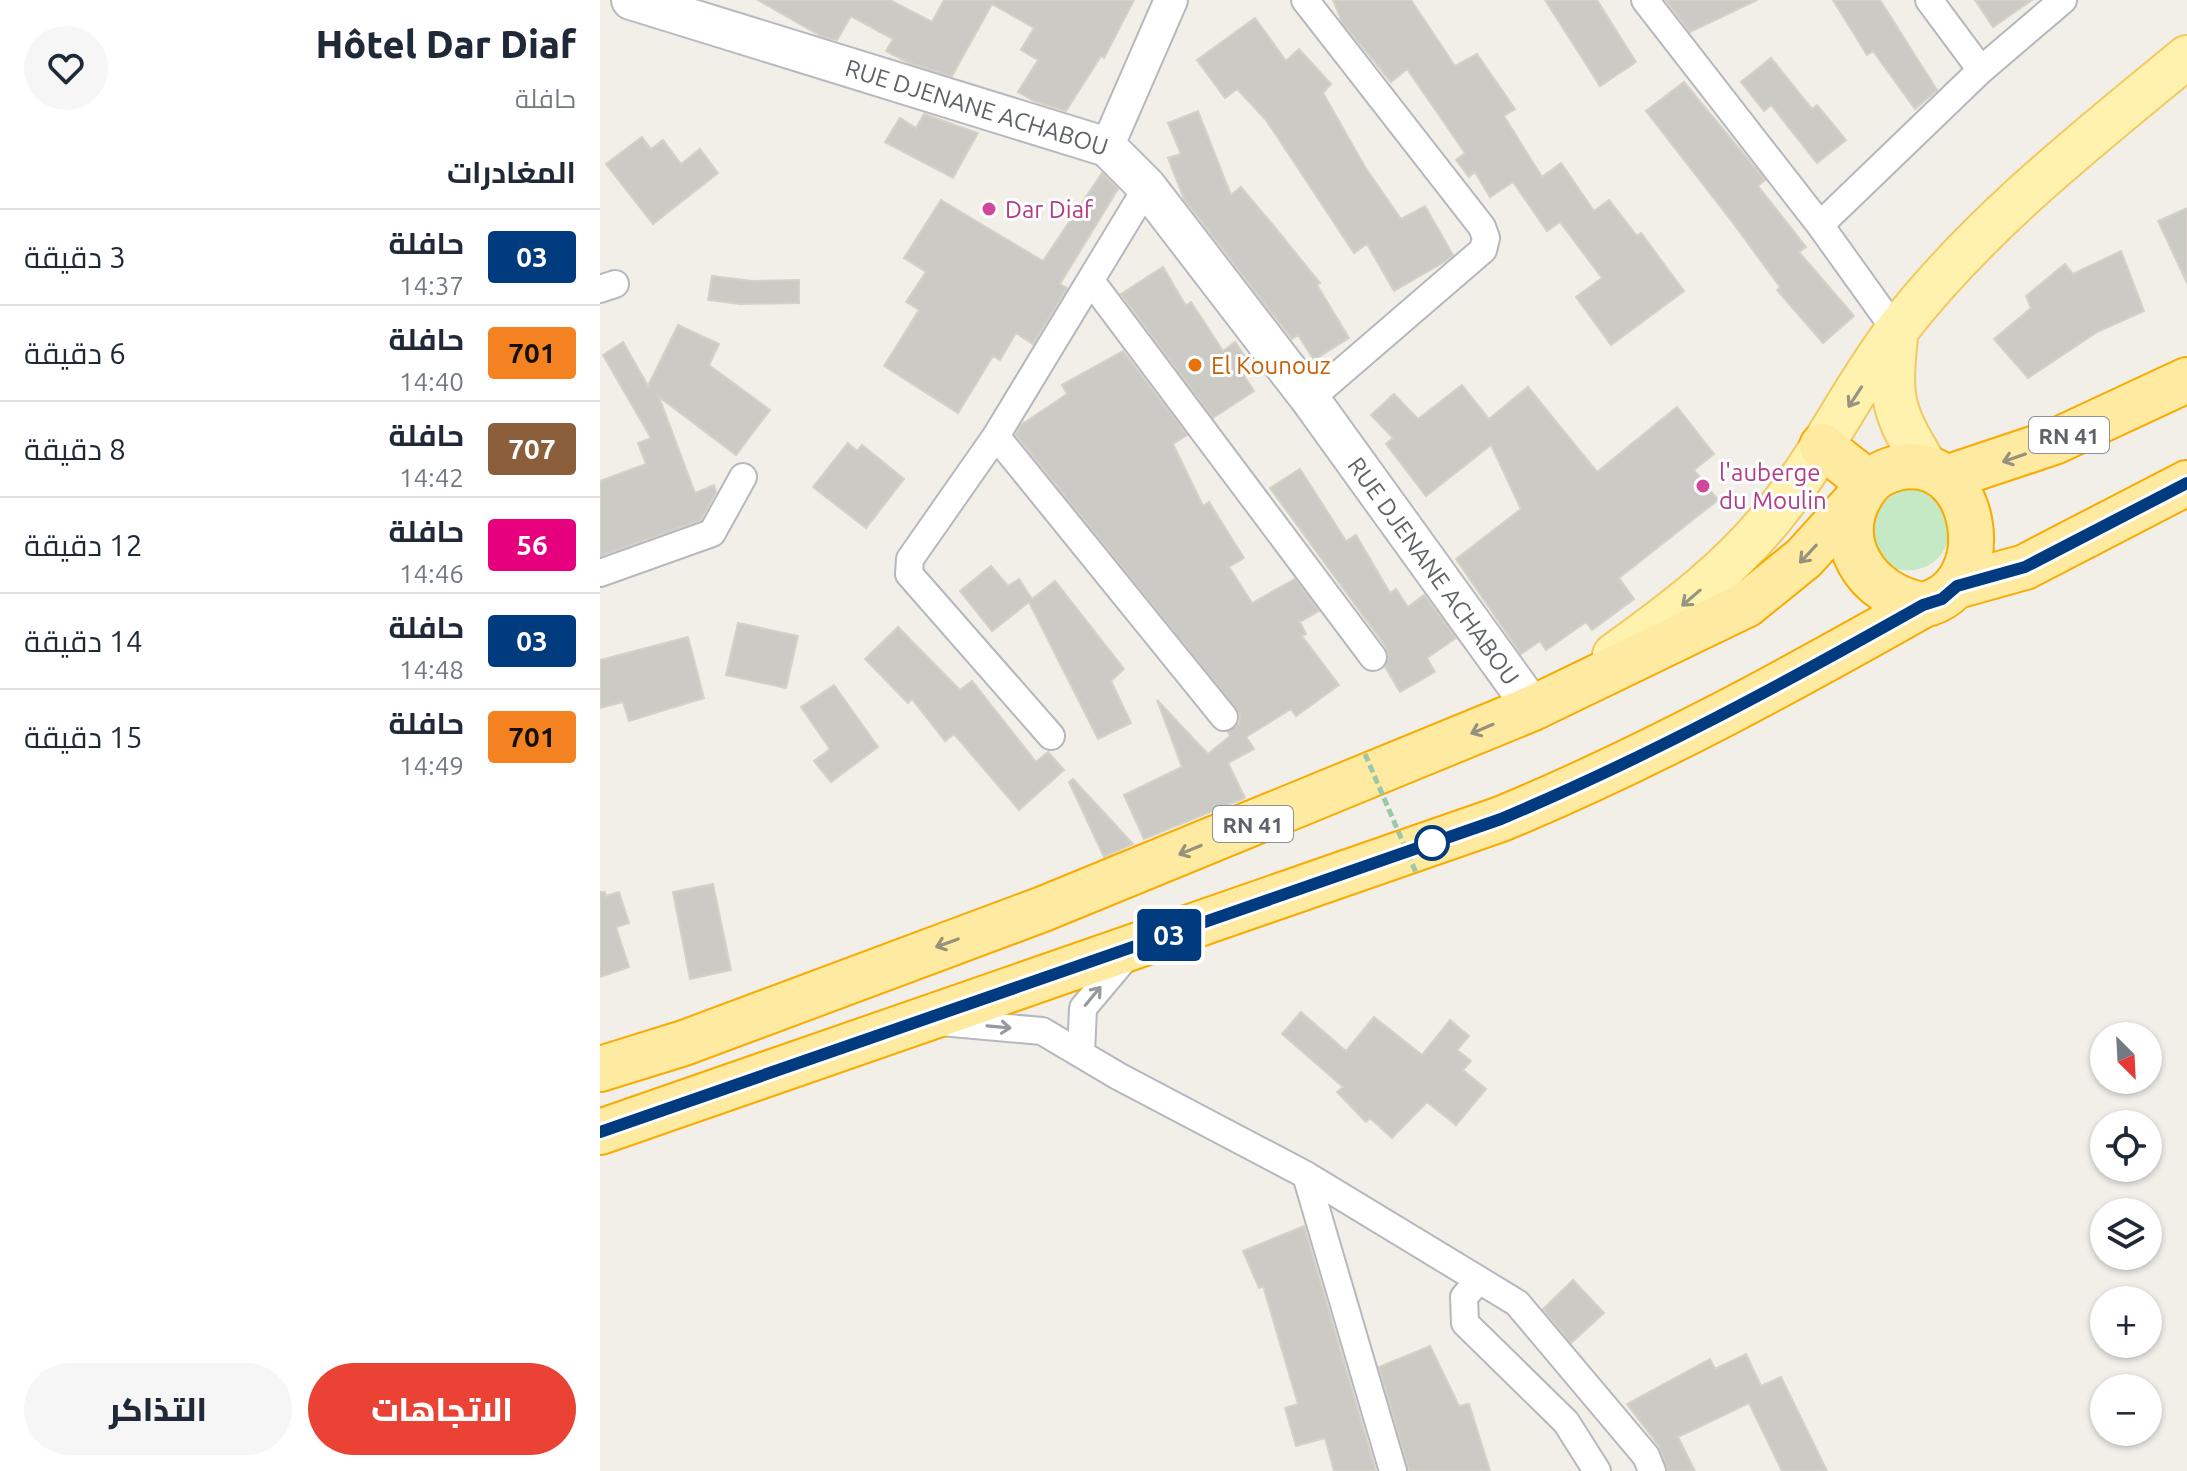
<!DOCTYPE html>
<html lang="ar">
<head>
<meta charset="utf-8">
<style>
	body { margin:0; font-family:Ubuntu,Cairo,sans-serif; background:#f6f6f7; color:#1f2937; direction:rtl; height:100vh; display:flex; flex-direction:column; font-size:30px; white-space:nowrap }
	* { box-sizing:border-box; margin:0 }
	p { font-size:26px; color:#747a83 }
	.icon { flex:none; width:44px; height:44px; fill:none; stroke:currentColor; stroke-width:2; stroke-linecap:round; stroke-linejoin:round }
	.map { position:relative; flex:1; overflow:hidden; direction:ltr }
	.side { display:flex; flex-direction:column; background:#fff; width:600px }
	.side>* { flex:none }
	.badge { padding:0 16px; border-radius:6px; font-size:28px; line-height:52px }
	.needle { width:52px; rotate:156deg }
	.buttons { position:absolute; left:1490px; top:1022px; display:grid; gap:16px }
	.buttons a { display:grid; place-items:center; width:72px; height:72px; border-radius:50%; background:#fff; box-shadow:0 2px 6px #0004; font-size:40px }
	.map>.badge { position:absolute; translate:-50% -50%; box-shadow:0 0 0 4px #fff }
	h2 { padding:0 24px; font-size:30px; line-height:72px }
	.round { display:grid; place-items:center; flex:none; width:84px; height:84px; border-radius:42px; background:#f6f6f7 }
	.overview { display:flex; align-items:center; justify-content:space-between; height:136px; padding:0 24px }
	h1 { font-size:38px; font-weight:800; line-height:60px }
	.cta { display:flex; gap:16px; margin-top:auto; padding:16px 24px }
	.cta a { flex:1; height:92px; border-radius:48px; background:#ea4335; color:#fff; font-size:32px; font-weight:800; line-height:92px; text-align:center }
	.cta a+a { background:#f6f6f7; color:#1f2937 }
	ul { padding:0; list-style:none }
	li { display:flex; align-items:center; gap:24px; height:96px; padding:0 24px; border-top:2px solid #e0e1e3 }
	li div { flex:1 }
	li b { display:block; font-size:30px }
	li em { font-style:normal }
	li .badge { min-width:88px; font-weight:700; text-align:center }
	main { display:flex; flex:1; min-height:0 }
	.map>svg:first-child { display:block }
	.green { fill:#c5e8c5 }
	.building { fill:#cccac5; stroke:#d6d1c6; stroke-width:2 }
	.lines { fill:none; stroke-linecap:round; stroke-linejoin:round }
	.minor-casing { stroke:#b5b8bc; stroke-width:30 }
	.tertiary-casing { stroke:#b5b8bc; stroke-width:36 }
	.secondary-casing { stroke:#b6babf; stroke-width:42 }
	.primary-casing { stroke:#f2c960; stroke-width:46 }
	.trunk-casing { stroke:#f9ab00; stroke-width:48 }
	.minor { stroke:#fff; stroke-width:26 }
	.tertiary { stroke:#fff; stroke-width:32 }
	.secondary { stroke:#fff; stroke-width:38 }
	.primary { stroke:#fff2af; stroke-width:42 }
	.trunk { stroke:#feeaa1; stroke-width:44 }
	.path-bridge { stroke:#9cc7a9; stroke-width:5; stroke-dasharray:8 4; stroke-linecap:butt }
	.oneway { stroke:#979581 }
	.oneway2 { stroke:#97927c }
	.oneway3 { stroke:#979a9d }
	.line-casing { stroke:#fff; stroke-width:18 }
	.line { stroke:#003b80; stroke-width:12 }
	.hotel-dot { fill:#d1479c; stroke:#fff; stroke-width:3 }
	.food-dot { fill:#e8710a; stroke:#fff; stroke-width:3 }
	.stop-dot { fill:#fff; stroke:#003b80; stroke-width:4 }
	.labels { text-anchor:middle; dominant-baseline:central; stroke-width:6; stroke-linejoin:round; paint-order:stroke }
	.shield { fill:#fff; stroke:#8f9295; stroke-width:2 }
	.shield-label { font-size:22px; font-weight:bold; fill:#5f6368 }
	.street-label { font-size:24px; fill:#5f6368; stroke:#fff }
	.hotel-label { font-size:24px; fill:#b23c85; stroke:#fff; text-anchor:start }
	.food-label { font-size:24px; fill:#c56008; stroke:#fff; text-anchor:start }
</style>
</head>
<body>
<main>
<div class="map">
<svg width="1587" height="1471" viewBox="0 0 1587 1471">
	<rect width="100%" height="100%" fill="#f1efe8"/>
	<path class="green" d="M1318 487C1379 518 1341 594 1281 563L1265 518 1286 492Z"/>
	<path class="building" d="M158 0H290L332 22 344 0H534L504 58 501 56 466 111 434 101 418 92 438 60 421 50 434 28 392 4 352 76 309 63 286 51 293 39 251 16 237 40 221 36Z
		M733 0H811L855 66 877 54 915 109 904 116 942 177 961 163 994 211 1009 200 1037 236 1041 233 1084 291 1011 345 976 297 1002 278 960 222 947 231 913 182 890 197 875 172 869 177 856 160 865 153 807 69 791 82 742 22Z
		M945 0H997L1036 62 1000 86Z
		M1066 0H1157L1090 32Z
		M1233 0H1280L1337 90 1315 109 1273 51 1267 55Z
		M1375 0H1432L1393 27Z
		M655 18 686 61 699 49 731 84 723 93 765 167 801 219 825 206 853 255 844 262 794 291 767 244 754 253 666 120 637 89 625 98 597 60Z
		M1171 58 1212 109 1217 105 1246 140 1217 163 1171 105 1164 111 1141 82Z
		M1084 82 1165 180 1158 186 1206 247 1199 252 1254 316 1223 343 1177 290 1180 287 1133 223 1046 111Z
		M598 111 631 195 641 187 677 230 720 283 717 285 749 338 714 360 698 335 692 339 584 199 568 158 581 154 568 123Z
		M324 114 378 133 353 178 285 142 300 118 316 128Z
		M42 137 51 149 63 140 81 164 100 149 118 173 53 224 6 164Z
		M502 173 518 189 460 284 467 288 433 344 416 333 400 360 393 356 358 413 284 366 319 310 306 302 326 272 304 258 341 200 443 261Z
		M1587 208V283L1558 221Z
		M1521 251 1544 311 1497 332 1428 378 1394 339 1431 308 1426 296 1465 264 1473 274Z
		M563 267 586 306 591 302 623 351 635 342 649 362 639 368 654 391 613 418 521 294Z
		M112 276 152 281 199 280V303L140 304 108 300Z
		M78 325 119 344 109 365 170 410 136 455 59 397 95 493 114 485 116 492 101 520 0 556V481L46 464 38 443 51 438 3 355 23 342 48 386Z
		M523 351 587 435 573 444 603 506 609 502 644 558 629 567 652 603 695 579 719 611 700 622 706 634 702 636 739 685 696 716 691 709 646 737 654 749 628 763 645 798 544 839 524 795 582 767 557 700 608 754 630 736 628 732 639 723 640 714 416 435 421 425 467 394 462 385Z
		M862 385 889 419 928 387 997 472 1077 407 1114 454 1094 470 1118 500 1019 578 1034 599 992 630 986 622 946 650 940 641 921 654 856 559 921 509 891 445 826 496 786 444 793 438 771 415 794 394 818 419Z
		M248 443 257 451 262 445 304 479 266 528 213 487Z
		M700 469 746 541 756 535 790 593 796 589 808 607 824 595 856 638 827 658 835 672 800 692 785 667 789 656 786 647 670 488Z
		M391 566 408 586 419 579 432 599 455 581 524 669 511 681 531 723 498 739 429 602 392 631 360 591Z
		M138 623 198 636 186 688 126 675Z
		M298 627 360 690 372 681 436 762 448 752 464 770 419 810 354 734 345 741 312 699 308 703 265 659Z
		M88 637 104 698 29 721 23 702 0 708V660Z
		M234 685 278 747 231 782 214 761 230 749 201 707Z
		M473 779 533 844 504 857 469 782Z
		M113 884 131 970 90 979 73 892Z
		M0 892H5L6 896 19 892 29 923 16 927 29 967 0 977Z
		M701 1012 746 1051 774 1017 822 1055 850 1020 869 1036 857 1050 871 1061 863 1070 886 1089 856 1125 827 1102 792 1138 770 1118 766 1122 737 1092 743 1087 682 1034Z
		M704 1226 776 1471H734L725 1438 696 1446 685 1408 698 1404 663 1286 659 1288 643 1251Z
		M973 1280 1004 1313 971 1343 943 1309Z
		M830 1346 859 1406 869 1404 890 1471H809L779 1367Z
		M1146 1354 1161 1386 1181 1377 1227 1471H1182L1149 1403 1078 1437 1095 1471H1068L1059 1446 1027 1404 1110 1359 1115 1369Z"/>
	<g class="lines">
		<defs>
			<path id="minor" d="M705 0 882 227 886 238 883 250 710 399
				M1045 0 1220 225 1296 331
				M1329 0 1381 70
				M1220 225 1381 70 1463 0
				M491 281 773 657
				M0 289 15 284
				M396 436 624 717
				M0 573 112 533 143 477
				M451 736 309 574 310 559 396 436 547 187
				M341 1022 442 1031 518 1076 706 1175 917 1303 1046 1456 1052 1471
				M481 1054 483 1008 531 951
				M706 1175 793 1471
				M879 1280 864 1297 865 1323 966 1422 997 1471"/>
			<path id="tertiary" d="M507 147 571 0"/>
			<g id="secondary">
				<path id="s1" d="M31 0 507 147 547 187 710 399 933 708"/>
			</g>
			<path id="primary" d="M1296 337C1289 402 1293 412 1327 468
				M1014 655C1075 611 1134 567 1180 507 1224 451 1254 386 1297 330 1378 225 1485 141 1587 57"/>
			<path id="trunk" d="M1222 446 1269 483
				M1346 478 1454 442 1587 380
				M1357 586 1425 567 1587 483
				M0 1069 84 1043 443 909 933 708 1146 605 1204 558 1260 496
				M0 1132 901 819C1048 758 1185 683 1323 605 1401 587 1378 449 1297 468 1285 471 1273 477 1266 487 1228 539 1267 596 1323 605"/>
		</defs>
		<use href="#minor" class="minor-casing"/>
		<use href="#tertiary" class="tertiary-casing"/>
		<use href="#secondary" class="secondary-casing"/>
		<use href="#primary" class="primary-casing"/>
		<use href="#trunk" class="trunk-casing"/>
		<use href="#minor" class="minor"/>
		<use href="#tertiary" class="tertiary"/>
		<use href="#secondary" class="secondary"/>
		<use href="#primary" class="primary"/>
		<use href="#trunk" class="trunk"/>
		<path class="path-bridge" d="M765 754 817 875"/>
	</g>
	<defs><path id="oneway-shaft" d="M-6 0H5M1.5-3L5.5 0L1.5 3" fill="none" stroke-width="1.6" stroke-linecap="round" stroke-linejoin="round" transform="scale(2)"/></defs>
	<g class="oneway">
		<use href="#oneway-shaft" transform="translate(1255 397) rotate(123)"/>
		<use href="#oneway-shaft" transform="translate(1091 598) rotate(139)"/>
	</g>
	<g class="oneway2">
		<use href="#oneway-shaft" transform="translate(1414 458) rotate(161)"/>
		<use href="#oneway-shaft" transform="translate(1208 554) rotate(133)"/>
		<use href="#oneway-shaft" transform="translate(882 729) rotate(157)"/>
		<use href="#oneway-shaft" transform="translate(590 850) rotate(158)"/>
		<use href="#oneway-shaft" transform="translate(347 943) rotate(160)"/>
	</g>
	<g class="oneway3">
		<use href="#oneway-shaft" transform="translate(493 996) rotate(-50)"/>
		<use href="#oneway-shaft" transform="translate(399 1027) rotate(5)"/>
	</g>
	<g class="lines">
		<defs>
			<path id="line" d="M0 1132 901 819C1048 757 1185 683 1323 605L1342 599 1357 586 1425 567 1587 483"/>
		</defs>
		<use href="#line" class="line-casing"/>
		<use href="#line" class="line"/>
	</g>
	<g class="hotel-dot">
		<circle cx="389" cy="209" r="8"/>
		<circle cx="1103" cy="486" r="8"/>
	</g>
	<circle class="food-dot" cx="595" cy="365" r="8"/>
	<circle class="stop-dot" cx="832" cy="843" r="16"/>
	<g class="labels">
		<g class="shield">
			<rect x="1429" y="417" width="80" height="36" rx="6"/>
			<rect x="613" y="806" width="80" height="36" rx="6"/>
		</g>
		<g class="shield-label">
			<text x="1469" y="435">RN 41</text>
			<text x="653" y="824">RN 41</text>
		</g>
		<g class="street-label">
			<text stroke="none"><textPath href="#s1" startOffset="362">RUE DJENANE ACHABOU</textPath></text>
			<text stroke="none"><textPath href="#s1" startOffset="1034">RUE DJENANE ACHABOU</textPath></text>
		</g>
		<g class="hotel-label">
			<text x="405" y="209">Dar Diaf</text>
			<text x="1119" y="472">l'auberge<tspan x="1119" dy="28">du Moulin</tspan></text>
		</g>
		<g class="food-label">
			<text x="611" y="365">El Kounouz</text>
		</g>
	</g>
</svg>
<div class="buttons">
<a><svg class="needle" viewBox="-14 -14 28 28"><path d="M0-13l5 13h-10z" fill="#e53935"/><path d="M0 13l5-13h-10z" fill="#747a83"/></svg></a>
<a><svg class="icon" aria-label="locate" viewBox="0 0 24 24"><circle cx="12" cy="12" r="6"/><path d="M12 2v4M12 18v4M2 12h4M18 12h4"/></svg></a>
<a><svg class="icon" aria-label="layers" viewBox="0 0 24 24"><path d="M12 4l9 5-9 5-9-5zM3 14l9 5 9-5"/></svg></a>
<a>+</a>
<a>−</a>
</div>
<b class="badge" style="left:569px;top:935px;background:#003b80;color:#fff">03</b>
</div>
<section class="side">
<div class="overview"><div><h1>Hôtel Dar Diaf</h1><p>حافلة</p></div><a class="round"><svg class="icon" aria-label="heart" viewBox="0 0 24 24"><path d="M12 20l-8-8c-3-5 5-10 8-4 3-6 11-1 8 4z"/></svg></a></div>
<h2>المغادرات</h2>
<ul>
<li><span class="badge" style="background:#003b80;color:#fff">03</span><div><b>حافلة</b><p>14:37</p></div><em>3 دقيقة</em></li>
<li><span class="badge" style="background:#f58220;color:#111">701</span><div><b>حافلة</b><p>14:40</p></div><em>6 دقيقة</em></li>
<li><span class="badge" style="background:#8b5e3c;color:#fff">707</span><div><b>حافلة</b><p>14:42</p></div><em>8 دقيقة</em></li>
<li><span class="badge" style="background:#e6007e;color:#fff">56</span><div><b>حافلة</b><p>14:46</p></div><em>12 دقيقة</em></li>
<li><span class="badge" style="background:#003b80;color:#fff">03</span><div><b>حافلة</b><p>14:48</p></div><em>14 دقيقة</em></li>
<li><span class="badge" style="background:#f58220;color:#111">701</span><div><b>حافلة</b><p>14:49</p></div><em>15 دقيقة</em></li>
</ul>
<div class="cta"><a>الاتجاهات</a><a>التذاكر</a></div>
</section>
</main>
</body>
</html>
